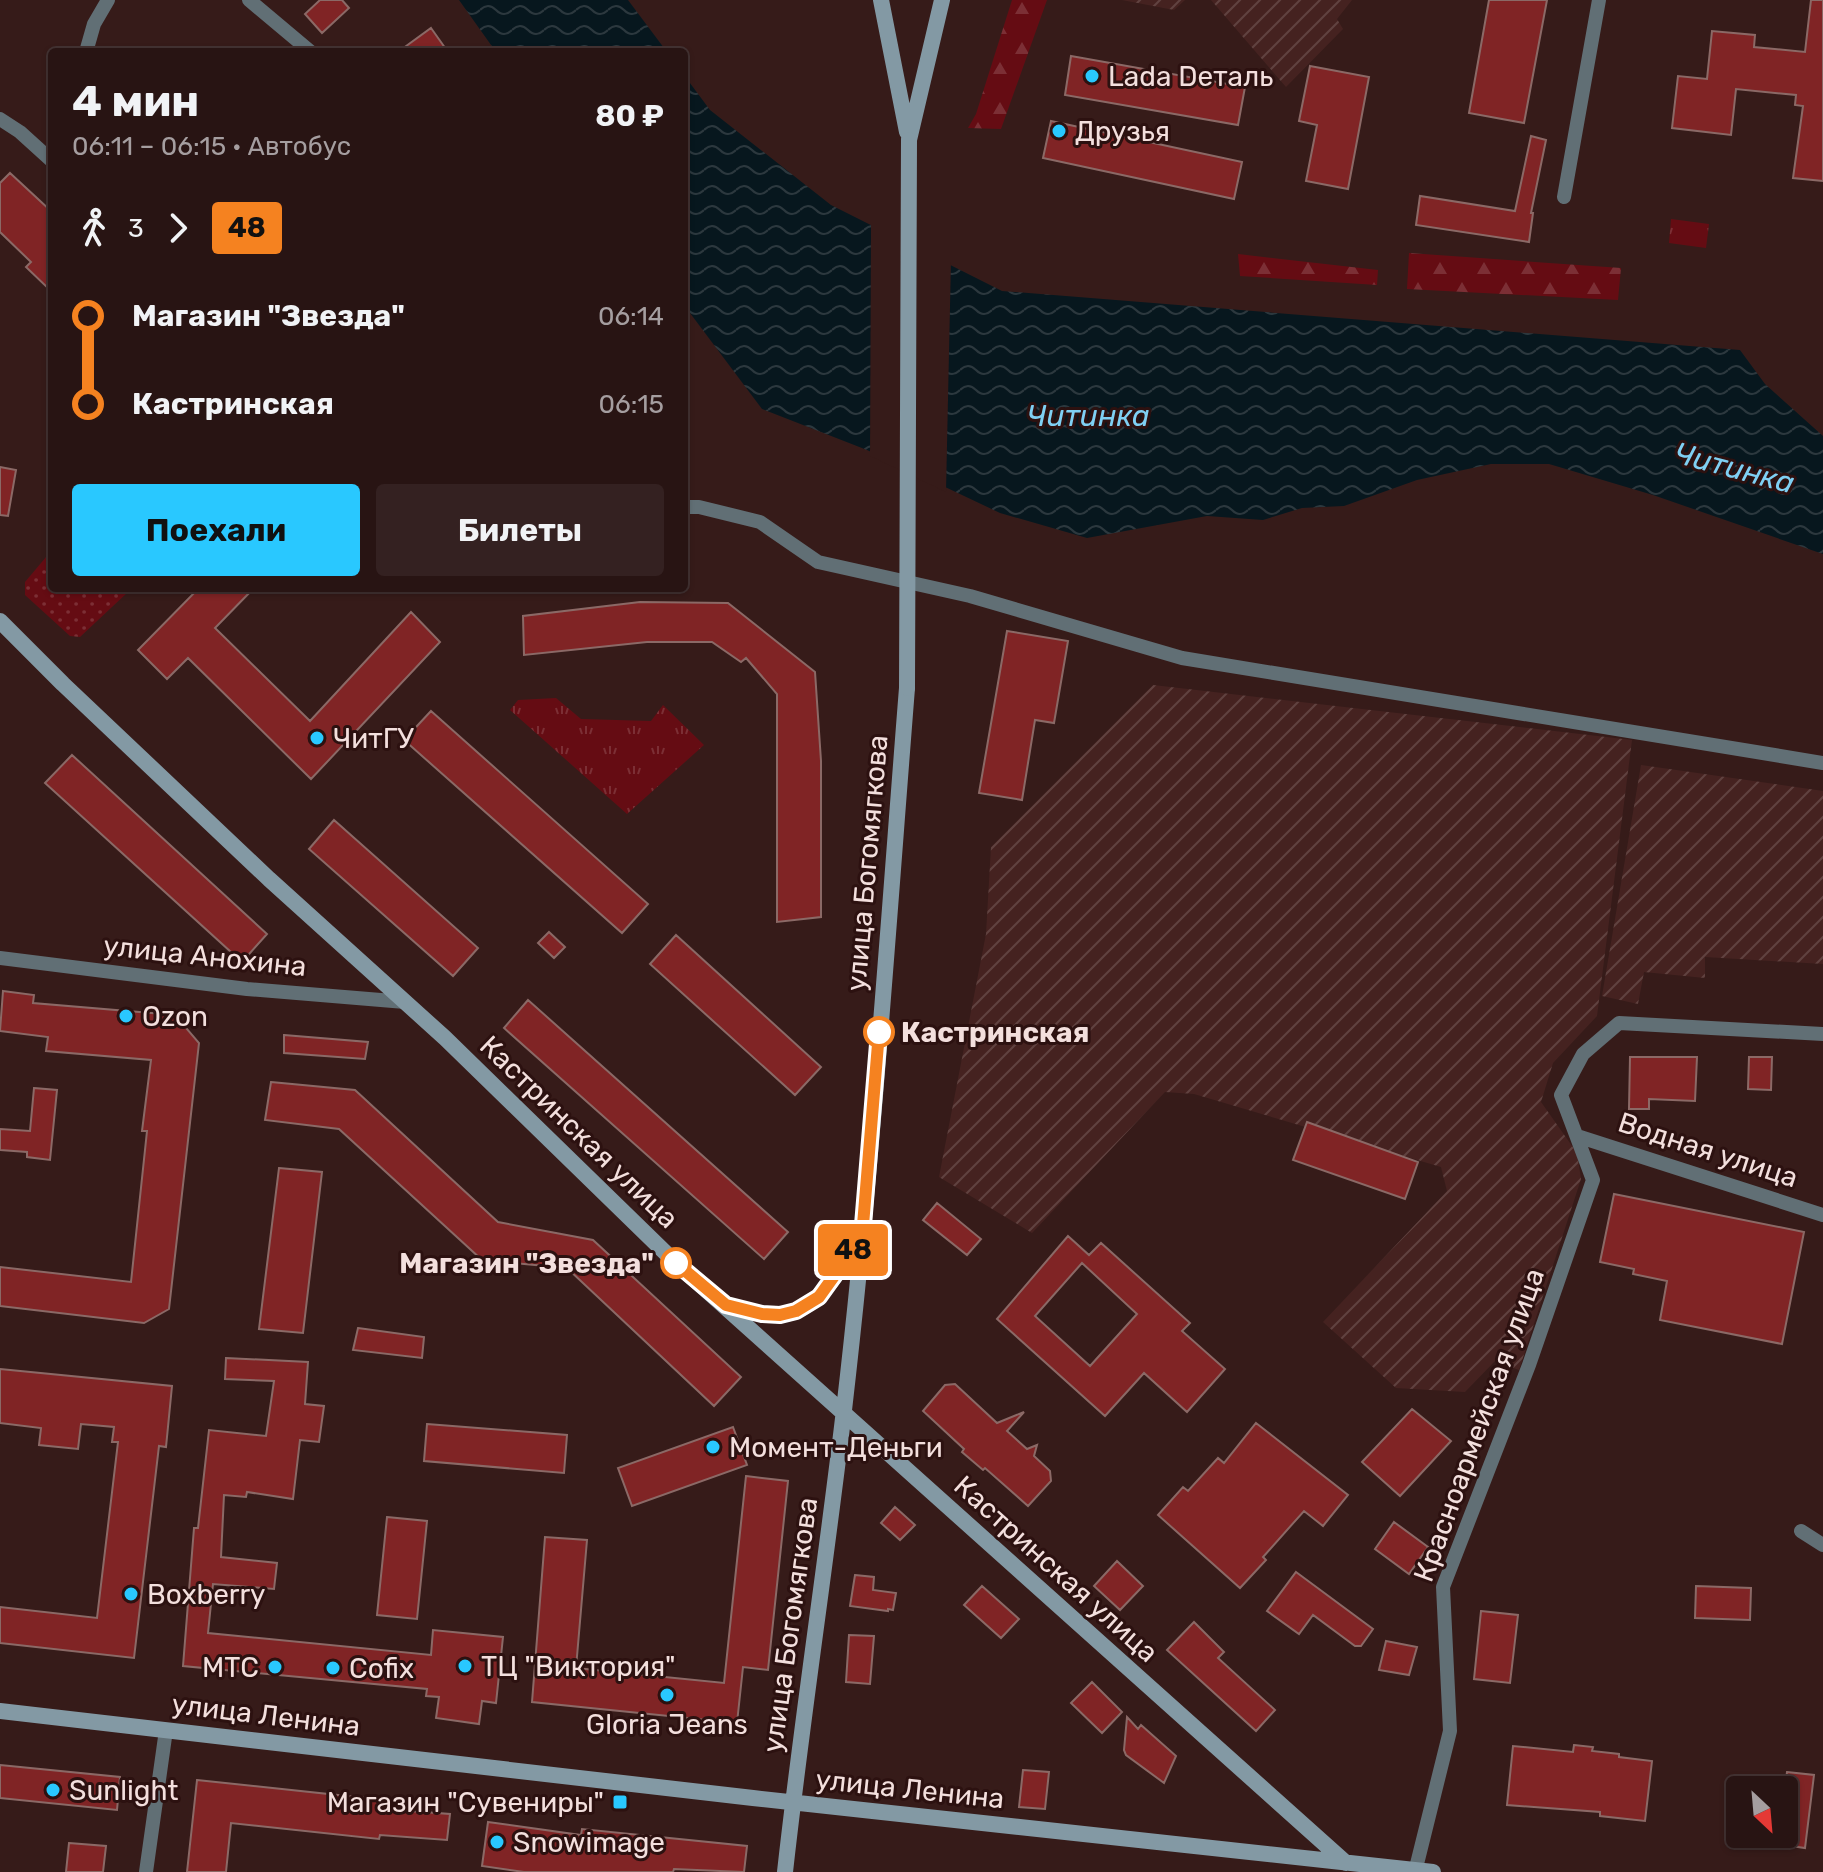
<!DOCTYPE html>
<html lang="ru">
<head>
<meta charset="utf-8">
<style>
	body { margin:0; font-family:Rubik,sans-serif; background:#342121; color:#f1f3f6; height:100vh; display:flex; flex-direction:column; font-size:30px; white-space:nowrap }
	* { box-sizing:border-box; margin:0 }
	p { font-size:26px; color:#a59ea0 }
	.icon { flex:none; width:44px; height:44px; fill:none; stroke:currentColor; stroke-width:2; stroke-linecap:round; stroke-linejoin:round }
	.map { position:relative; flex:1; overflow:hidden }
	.details { position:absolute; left:48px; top:48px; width:640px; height:544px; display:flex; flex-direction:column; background:#281413; border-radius:8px; box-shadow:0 2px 6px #0004,0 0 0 2px #433 }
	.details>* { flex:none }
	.badge { padding:0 16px; border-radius:6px; font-size:28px; line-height:52px }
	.needle { width:52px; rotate:154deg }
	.buttons { position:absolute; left:1726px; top:1776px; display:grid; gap:16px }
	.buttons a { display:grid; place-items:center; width:72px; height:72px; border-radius:8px; background:#281413; box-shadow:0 2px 6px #0004,0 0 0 2px #433; font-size:40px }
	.map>.badge { position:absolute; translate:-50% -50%; box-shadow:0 0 0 4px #fff }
	.legs { display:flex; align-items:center; gap:12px; height:88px; padding:0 24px; font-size:26px }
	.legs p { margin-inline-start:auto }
	.overview { display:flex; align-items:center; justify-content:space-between; height:136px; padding:0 24px }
	h1 { font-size:44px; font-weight:700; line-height:60px }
	.button { display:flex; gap:16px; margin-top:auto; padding:16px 24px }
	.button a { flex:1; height:92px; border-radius:8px; background:#29c8ff; color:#111; font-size:32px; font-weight:700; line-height:92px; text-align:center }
	.button a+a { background:#342121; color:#f1f3f6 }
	ul { padding:0 24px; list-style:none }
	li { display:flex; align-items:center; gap:28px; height:88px; font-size:30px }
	li i { display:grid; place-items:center; width:12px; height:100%; margin:0 10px; background:currentColor }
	li i::after { content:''; width:20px; height:20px; margin:-10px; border:6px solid; border-radius:50%; background:#281413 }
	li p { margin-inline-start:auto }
	li:first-child i { background:linear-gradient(#0000 50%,currentColor 0) }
	li:last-child i { background:linear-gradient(currentColor 50%,#0000 0) }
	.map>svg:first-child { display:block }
	.industrial { fill:url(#industrial-furrows) }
	.grass { fill:url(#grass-dots) }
	.forest { fill:url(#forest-firs) }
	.park { fill:url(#park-tufts) }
	.water { fill:url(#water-waves) }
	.pier { fill:#361b19 }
	.building { fill:#802425; stroke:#8b6966; stroke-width:2; fill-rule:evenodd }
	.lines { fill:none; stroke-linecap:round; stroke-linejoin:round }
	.minor { stroke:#616f75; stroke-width:14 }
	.secondary { stroke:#8399a4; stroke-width:16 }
	.secondary-bridge { stroke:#8399a4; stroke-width:16 }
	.line-1-casing { stroke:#fff; stroke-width:18 }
	.line-1 { stroke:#f58220; stroke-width:12 }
	.poi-dot { fill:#29c8ff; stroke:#2c1110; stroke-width:3 }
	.stop-1-dot { fill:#fff; stroke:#f58220; stroke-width:4 }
	.labels { text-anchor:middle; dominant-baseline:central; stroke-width:6; stroke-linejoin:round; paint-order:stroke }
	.poi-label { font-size:28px; fill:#f3dfdd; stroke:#2c1110; text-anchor:start }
	.street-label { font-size:28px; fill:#f3dfdd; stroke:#2c1110 }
	.stop-label { font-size:28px; font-weight:bold; fill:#f3dfdd; stroke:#2c1110; text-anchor:start }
	.water-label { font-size:30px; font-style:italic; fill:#7fd0f3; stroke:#2c1110 }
</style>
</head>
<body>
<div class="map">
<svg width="1823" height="1872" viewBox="0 0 1823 1872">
	<defs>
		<pattern id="industrial-furrows" width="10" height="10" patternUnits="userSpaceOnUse" patternTransform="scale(2)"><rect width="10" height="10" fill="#452220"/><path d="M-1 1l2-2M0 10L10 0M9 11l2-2" fill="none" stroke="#604240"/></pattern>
		<pattern id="grass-dots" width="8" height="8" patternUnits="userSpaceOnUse" patternTransform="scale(2)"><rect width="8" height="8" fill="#650c13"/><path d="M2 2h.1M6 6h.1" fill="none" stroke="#7c2f35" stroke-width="1.8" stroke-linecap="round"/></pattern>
		<pattern id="forest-firs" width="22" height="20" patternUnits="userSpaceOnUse" patternTransform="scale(2)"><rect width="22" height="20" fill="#650c13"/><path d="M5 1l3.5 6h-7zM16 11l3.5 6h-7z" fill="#7c2f35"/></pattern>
		<pattern id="park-tufts" width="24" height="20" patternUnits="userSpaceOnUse" patternTransform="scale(2)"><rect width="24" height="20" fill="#650c13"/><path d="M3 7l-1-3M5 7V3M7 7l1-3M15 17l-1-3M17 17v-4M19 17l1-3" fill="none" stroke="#7c2f35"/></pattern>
		<pattern id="water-waves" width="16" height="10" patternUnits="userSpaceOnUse" patternTransform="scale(2)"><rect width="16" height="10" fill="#07171e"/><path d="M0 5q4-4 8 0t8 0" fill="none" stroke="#2c383e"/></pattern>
	</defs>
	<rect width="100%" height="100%" fill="#361b19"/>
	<path class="industrial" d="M1122 0H1185L1174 10Z
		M1211 0H1352L1337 19 1343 29 1286 87Z
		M1153 685 1632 740 1597 1016 1553 1063 1541 1102 1577 1153 1581 1179 1519 1370 1495 1361 1465 1392 1396 1388 1323 1322 1447 1191 1441 1167 1194 1094 1165 1092 1032 1233 939 1177 986 934 991 847Z
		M1641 765 1823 791V964L1705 957V978L1644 972 1638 1004 1602 996Z"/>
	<path class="grass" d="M52 550V588H128V592L80 637 70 636 25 595V582Z"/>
	<path class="forest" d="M1012 0H1047L1001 129 968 128 976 114Z
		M1409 253 1621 268 1618 300 1407 289Z
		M1238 254 1378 270 1377 285 1240 276Z"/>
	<path class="park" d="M1671 219 1709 224 1706 248 1669 243Z
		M556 698 581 719 651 721 663 705 704 745 627 814 510 710 518 700Z"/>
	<path class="water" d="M459 0H628L667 52H496Z
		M684 75 710 110 831 205 1002 291 1740 350 1765 384 1823 436V554L1653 495 1549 464H1491L1417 480 1344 506 1302 508 1263 520 1207 516 1087 538 1000 513 867 450 762 409 684 305Z"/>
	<path class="pier" d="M871 221 951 261 946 492 870 456Z"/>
	<path class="building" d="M320 0H342L349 8 322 33 305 14Z
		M1489 0H1547L1524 123 1469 113Z
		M1811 0H1823V181L1793 178 1803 106 1795 105 1796 95 1736 89 1731 135 1672 128 1678 76 1707 79 1712 31 1755 35 1754 47 1805 52Z
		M431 28 448 52H398Z
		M1071 56 1245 87 1238 125 1065 95Z
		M1310 66 1369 77 1348 189 1306 181 1317 125 1299 121Z
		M1051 121 1242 162 1234 199 1043 158Z
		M1531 136 1546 140 1531 213H1533L1529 242 1416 225 1420 196 1515 211Z
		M10 173 52 212V292L26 267 31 262 0 232V183Z
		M0 467 16 470 8 516 0 515Z
		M199 588H254L215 628 310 721 411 612 440 642 311 779 188 658 167 679 138 650Z
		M640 602 728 603 815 672 821 761V917L777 922V694L746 658 741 662 712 642H647L524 655 523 616Z
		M1007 631 1068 641 1054 723 1035 720 1022 800 979 793Z
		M431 711 648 904 622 933 404 740Z
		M72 755 267 934 242 962 45 783Z
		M334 820 478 948 453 976 309 849Z
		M549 932 565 947 554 958 538 943Z
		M676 935 821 1067 795 1095 650 964Z
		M3 991 34 995 33 1003 175 1015 199 1043 169 1309 144 1323 0 1306V1267L131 1282 147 1131H142L151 1060 46 1051 48 1037 0 1031Z
		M528 1000 788 1232 764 1259 504 1028Z
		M284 1035 368 1042 365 1059 284 1053Z
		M1630 1057H1697L1695 1101 1649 1099V1109H1629Z
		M1749 1057H1772L1771 1090 1748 1089Z
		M271 1082 355 1090 498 1222 593 1240 741 1377 714 1406 567 1268 482 1260 339 1129 265 1120Z
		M34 1088 57 1090 50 1160 27 1157V1152L0 1150V1129L30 1131Z
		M1307 1122 1418 1162 1405 1199 1293 1160Z
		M279 1168 322 1172 303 1333 259 1329Z
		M1614 1194 1804 1232 1782 1344 1660 1320 1667 1281 1633 1274 1634 1269 1600 1262Z
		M937 1203 981 1239 967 1255 923 1220Z
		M1068 1236 1089 1255 1101 1243 1190 1323 1182 1331 1225 1369 1187 1412 1144 1373 1105 1416 997 1319ZM1082 1263 1137 1314 1090 1366 1035 1316Z
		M358 1328 424 1337 422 1358 353 1350Z
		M226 1358 308 1362 305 1404 324 1406 319 1442 300 1440 293 1499 247 1492 246 1497 224 1495 221 1557 277 1563 274 1589 213 1584 208 1633 431 1655 433 1630 503 1637 496 1703 482 1701 479 1724 436 1718 439 1697 426 1696 427 1689 183 1666 194 1528H198L209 1430 266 1436 274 1381 225 1379Z
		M0 1369 172 1386 166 1447 159 1446 134 1658 0 1643V1607L97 1618 118 1442H112L114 1427 81 1424 78 1449 39 1445 41 1428 0 1423Z
		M955 1384 997 1423 1024 1412 1007 1431 1027 1449 1037 1445 1034 1456 1050 1471 1051 1481 1028 1506 985 1468 983 1470 962 1452 964 1449 923 1411 945 1385Z
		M1412 1409 1451 1441 1400 1496 1362 1462Z
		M1256 1423 1348 1495 1323 1526 1304 1511 1263 1557 1266 1560 1240 1588 1158 1515 1183 1487 1188 1491 1218 1458 1224 1463Z
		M427 1424 567 1435 564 1473 424 1461Z
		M733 1427 747 1465 632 1506 618 1468Z
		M746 1476 788 1481 768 1670 743 1667 737 1723 532 1702 545 1537 587 1540 576 1668 724 1683Z
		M895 1507 915 1525 900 1540 881 1523Z
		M387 1517 427 1521 417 1619 377 1615Z
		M1394 1522 1428 1547 1409 1574 1375 1549Z
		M1117 1561 1143 1586 1120 1610 1094 1586Z
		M1296 1572 1373 1629 1361 1646H1355L1313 1615 1299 1634 1267 1611Z
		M855 1575 874 1577 873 1590 896 1593 893 1610 888 1609V1611L850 1606Z
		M982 1586 1019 1619 1001 1638 964 1605Z
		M1696 1586 1751 1588 1750 1620 1695 1618Z
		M1481 1611 1518 1615 1510 1683 1474 1679Z
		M1194 1622 1224 1652 1218 1658 1275 1710 1256 1731 1167 1650Z
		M849 1635 874 1636 870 1684 846 1682Z
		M1386 1641 1417 1647 1409 1675 1379 1670Z
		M1092 1682 1122 1712 1102 1733 1071 1703Z
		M1127 1717 1138 1729 1141 1725 1176 1756 1164 1783 1126 1755 1124 1750Z
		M1574 1745 1593 1747 1592 1751 1619 1754V1757L1652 1761 1645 1821 1600 1816V1812L1507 1805 1513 1746 1573 1752Z
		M0 1765 120 1777 117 1810 0 1798Z
		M1023 1770 1049 1772 1045 1809 1019 1807Z
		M1787 1772 1814 1775 1805 1848 1784 1845V1794Z
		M197 1780 384 1800 383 1809 450 1814 447 1840 380 1835 379 1839 231 1823 226 1872H187Z
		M488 1822 581 1835 582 1829 747 1846 744 1872 674 1869 673 1872H524L482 1866Z
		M69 1843 106 1846 103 1872H66Z"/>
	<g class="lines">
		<path class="minor" d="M249 0 311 52
			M86 52 94 24 108 0
			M0 119 20 132 52 161
			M1564 197 1599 0
			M684 507H699L760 522 818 562 970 596 1182 658 1823 763
			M0 958 247 989 405 1002
			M1577 1136 1823 1215
			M1801 1531 1823 1545
			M146 1872 166 1730
			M1415 1872 1450 1731 1443 1587 1529 1365 1593 1180 1561 1095 1583 1054 1619 1023 1823 1034"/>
		<path class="secondary" d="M881 0 907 132
			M909 140 942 0
			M0 621 63 684 269 879 445 1038 676 1263 1346 1863
			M728 1306C744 1310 760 1315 777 1315 818 1314 841 1267 861 1238
			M0 1711 753 1798 1433 1872
			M785 1872C802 1718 826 1564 844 1410 872 1170 888 928 907 688"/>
		<path class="secondary-bridge" d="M907 688 909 140"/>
	</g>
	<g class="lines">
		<defs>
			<path id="line-1" d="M676 1263 726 1305 762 1314 780 1315 796 1311 819 1297 862 1237 879 1032"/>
		</defs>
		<use href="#line-1" class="line-1-casing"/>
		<use href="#line-1" class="line-1"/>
	</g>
	<g class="poi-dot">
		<circle cx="1092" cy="76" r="8"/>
		<circle cx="1059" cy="131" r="8"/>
		<circle cx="317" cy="738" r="8"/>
		<circle cx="126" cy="1016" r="8"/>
		<circle cx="713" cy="1447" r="8"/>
		<circle cx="131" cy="1594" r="8"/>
		<circle cx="465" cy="1666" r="8"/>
		<circle cx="275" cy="1667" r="8"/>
		<circle cx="333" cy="1668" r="8"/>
		<circle cx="667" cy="1695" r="8"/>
		<circle cx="53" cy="1790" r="8"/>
		<rect x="612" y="1794" width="16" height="16" rx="4"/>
		<circle cx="497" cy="1842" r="8"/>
	</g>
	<g class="stop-1-dot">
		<circle cx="879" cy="1032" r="14"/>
		<circle cx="676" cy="1263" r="14"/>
	</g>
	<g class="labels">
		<g class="poi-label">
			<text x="1108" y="76">Lada Dеталь</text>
			<text x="1075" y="131">Друзья</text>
			<text x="333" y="738">ЧитГУ</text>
			<text x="142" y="1016">Ozon</text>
			<text x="729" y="1447">Момент-Деньги</text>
			<text x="147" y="1594">Boxberry</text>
			<text x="481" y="1666">ТЦ "Виктория"</text>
			<text x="259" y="1667" text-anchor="end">МТС</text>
			<text x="349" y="1668">Cofix</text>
			<text x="667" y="1724" text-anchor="middle">Gloria Jeans</text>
			<text x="69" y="1790">Sunlight</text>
			<text x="604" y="1802" text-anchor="end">Магазин "Сувениры"</text>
			<text x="513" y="1842">Snowimage</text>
		</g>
		<g class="street-label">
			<text transform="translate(867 863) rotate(-85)">улица Богомягкова</text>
			<text transform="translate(205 956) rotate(6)">улица Анохина</text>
			<text transform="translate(579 1132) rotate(44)">Кастринская улица</text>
			<text transform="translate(1708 1150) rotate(18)">Водная улица</text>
			<text transform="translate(1479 1425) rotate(-70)">Красноармейская улица</text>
			<text transform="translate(1056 1569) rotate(42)">Кастринская улица</text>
			<text transform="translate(790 1625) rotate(-82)">улица Богомягкова</text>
			<text transform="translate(266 1715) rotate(7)">улица Ленина</text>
			<text transform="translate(910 1789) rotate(6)">улица Ленина</text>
		</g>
		<g class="stop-label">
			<text x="901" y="1032">Кастринская</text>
			<text x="654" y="1263" text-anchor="end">Магазин "Звезда"</text>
		</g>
		<g class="water-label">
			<text x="1088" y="416">Читинка</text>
			<text transform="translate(1734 468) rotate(15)">Читинка</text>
		</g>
	</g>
</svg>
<div class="buttons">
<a><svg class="needle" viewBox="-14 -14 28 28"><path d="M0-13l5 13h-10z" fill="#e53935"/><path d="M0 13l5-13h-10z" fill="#a59ea0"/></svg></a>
</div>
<b class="badge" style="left:853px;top:1250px;background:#f58220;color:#111">48</b>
<section class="details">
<div class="overview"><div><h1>4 мин</h1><p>06:11 – 06:15 · Автобус</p></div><b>80 ₽</b></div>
<div class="legs"><svg class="icon" aria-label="walk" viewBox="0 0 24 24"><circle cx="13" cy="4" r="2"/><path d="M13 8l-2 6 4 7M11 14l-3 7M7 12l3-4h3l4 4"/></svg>3<svg class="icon" aria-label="forward" viewBox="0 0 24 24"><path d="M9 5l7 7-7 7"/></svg><b class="badge" style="background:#f58220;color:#111">48</b></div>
<ul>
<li><i style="color:#f58220"></i><b>Магазин &quot;Звезда&quot;</b><p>06:14</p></li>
<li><i style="color:#f58220"></i><b>Кастринская</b><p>06:15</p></li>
</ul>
<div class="button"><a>Поехали</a><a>Билеты</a></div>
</section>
</div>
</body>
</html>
